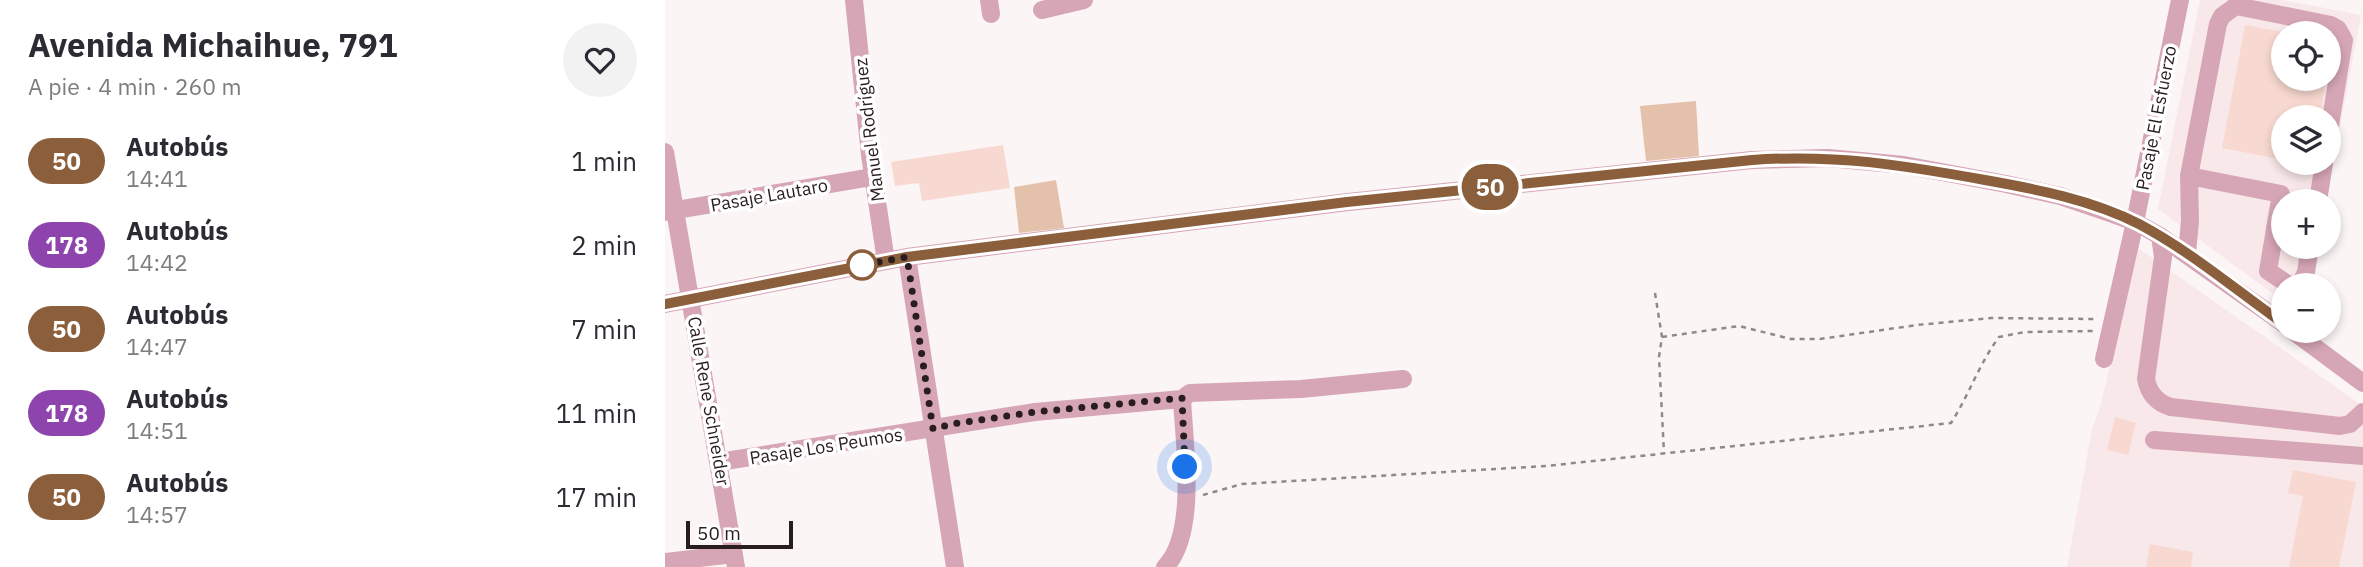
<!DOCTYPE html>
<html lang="es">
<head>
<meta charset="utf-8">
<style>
	body { margin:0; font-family:"IBM Plex Sans",sans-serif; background:#f2f2f3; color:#2b2b33; height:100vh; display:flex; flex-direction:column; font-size:26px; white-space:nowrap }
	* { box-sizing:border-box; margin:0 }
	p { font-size:23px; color:#7c7c81 }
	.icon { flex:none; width:38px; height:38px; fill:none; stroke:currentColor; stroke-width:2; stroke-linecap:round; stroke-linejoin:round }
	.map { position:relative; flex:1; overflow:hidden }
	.drawer { display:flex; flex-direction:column; background:#fff; width:665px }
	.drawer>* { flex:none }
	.badge { padding:0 14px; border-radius:23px; font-size:24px; line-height:46px }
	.tools { position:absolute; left:1606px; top:21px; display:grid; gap:14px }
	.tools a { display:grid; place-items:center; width:70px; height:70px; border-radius:50%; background:#fff; box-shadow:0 4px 10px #0003; font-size:35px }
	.scale { position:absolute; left:21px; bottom:18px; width:107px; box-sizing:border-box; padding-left:7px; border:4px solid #291d1e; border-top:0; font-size:19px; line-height:24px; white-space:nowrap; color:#291d1e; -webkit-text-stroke:5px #fff; paint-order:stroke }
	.you { position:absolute; width:35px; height:35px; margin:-18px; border:5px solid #fff; border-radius:50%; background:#1a73e8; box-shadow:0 0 0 10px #1a73e833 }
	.map>.badge { position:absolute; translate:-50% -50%; box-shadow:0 0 0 4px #fff }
	.round { display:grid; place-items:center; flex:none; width:74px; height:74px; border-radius:37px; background:#f2f2f3 }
	.overview { display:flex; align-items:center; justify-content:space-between; height:119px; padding:0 28px }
	h1 { font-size:33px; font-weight:700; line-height:52px }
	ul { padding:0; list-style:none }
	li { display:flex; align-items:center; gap:21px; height:84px; padding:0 28px }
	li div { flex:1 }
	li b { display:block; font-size:26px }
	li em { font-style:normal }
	li .badge { min-width:77px; font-weight:700; text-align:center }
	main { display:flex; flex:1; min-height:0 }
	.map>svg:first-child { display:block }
	.built { fill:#f9e8e9; fill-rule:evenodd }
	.green { fill:#e4c1aa }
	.building { fill:#f8d9d1 }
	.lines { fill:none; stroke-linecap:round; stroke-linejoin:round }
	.path { stroke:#918888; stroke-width:2.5; stroke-dasharray:5 5; stroke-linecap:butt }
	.minor { stroke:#d6a6b6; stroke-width:18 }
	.line-casing { stroke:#fff; stroke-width:16 }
	.line { stroke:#8b5e3c; stroke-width:10 }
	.walk { stroke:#291d1e; stroke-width:7; stroke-dasharray:0 12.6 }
	.stop-dot { fill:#fff; stroke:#8b5e3c; stroke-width:3.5 }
	.labels { text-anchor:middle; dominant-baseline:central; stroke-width:7; stroke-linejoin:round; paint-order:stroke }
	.street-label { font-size:18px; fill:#291d1e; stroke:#fff }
</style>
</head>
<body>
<main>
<section class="drawer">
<div class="overview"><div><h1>Avenida Michaihue, 791</h1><p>A pie · 4 min · 260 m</p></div><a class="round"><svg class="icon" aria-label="heart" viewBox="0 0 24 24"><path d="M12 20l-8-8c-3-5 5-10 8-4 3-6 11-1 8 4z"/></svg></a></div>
<ul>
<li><span class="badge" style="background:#8b5e3c;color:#fff">50</span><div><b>Autobús</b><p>14:41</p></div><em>1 min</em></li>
<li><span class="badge" style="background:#8e44ad;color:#fff">178</span><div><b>Autobús</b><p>14:42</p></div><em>2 min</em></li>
<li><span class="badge" style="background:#8b5e3c;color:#fff">50</span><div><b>Autobús</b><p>14:47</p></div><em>7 min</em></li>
<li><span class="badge" style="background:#8e44ad;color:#fff">178</span><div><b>Autobús</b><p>14:51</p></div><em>11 min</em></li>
<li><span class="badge" style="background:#8b5e3c;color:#fff">50</span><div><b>Autobús</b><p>14:57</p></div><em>17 min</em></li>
</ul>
</section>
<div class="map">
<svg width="1698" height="567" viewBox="0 0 1698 567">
	<rect width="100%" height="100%" fill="#fcf5f5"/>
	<path class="built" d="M1535 0H1618L1696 15 1661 201H1619V247H1653L1645 285H1619V302L1493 209ZM1619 33H1664V79H1619ZM1619 117H1664V163H1619Z
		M1473 248 1698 406V567H1402L1427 429 1436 404Z"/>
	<path class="green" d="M1031 101 1034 156 981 161 975 106Z
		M391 180 399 228 354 233 349 187Z"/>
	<path class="building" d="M1580 25 1619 32V79H1661L1655 117H1619V160L1557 148Z
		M338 145 345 188 257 201 254 183 230 186 226 162Z
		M1450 417 1471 423 1463 455 1442 450Z
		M1628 470 1691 482 1674 567H1624L1638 496 1623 493Z
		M1485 544 1528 552 1526 567H1481Z"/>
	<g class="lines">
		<path class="path" d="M990 293 997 337 994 357 999 453
			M997 337 1074 326 1126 339H1155L1252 325 1326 318 1431 319
			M538 495 577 484 881 466 1286 423C1304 395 1314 364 1334 337L1360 332 1428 331"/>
		<path class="minor" d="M189 0 205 155 221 261
			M324 0 326 14
			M377 10 419 0
			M0 152 71 567
			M1524 176 1553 24 1557 16 1571 6 1666 25 1673 29 1679 40 1664 131
			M1653 201 1659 163
			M0 212 207 177
			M1495 236 1498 257 1481 379C1484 394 1492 403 1506 407L1675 426 1685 424 1698 412
			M1522 253 1525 221 1524 176 1616 194 1603 271 1624 285
			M242 257 290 567
			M1635 285 1641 272 1645 247
			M0 304 242 257 683 202 1087 160 1163 158 1239 165 1341 184 1395 196 1445 213 1470 222 1495 236 1619 324
			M1628 331 1698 383
			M1439 359 1470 222 1515 0
			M1489 440 1698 456
			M54 462 370 412 517 399 525 393 636 389 738 379
			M0 562 69 554
			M500 567C533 534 519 442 517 399"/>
	</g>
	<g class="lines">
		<defs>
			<path id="line" d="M0 304 242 257 682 202 1087 160C1171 154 1237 165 1320 180 1371 189 1427 200 1474 224 1525 251 1571 290 1619 324"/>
		</defs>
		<use href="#line" class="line-casing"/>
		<use href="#line" class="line"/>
		<path class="walk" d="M197 265 187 267 242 257 268 429 287 424 370 412 517 398 520 467"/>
	</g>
	<circle class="stop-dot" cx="197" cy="265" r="14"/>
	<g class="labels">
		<g class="street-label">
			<text transform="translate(1491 118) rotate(-79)">Pasaje El Esfuerzo</text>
			<text transform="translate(204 130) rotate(-97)">Manuel Rodríguez</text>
			<text transform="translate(104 195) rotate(-10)">Pasaje Lautaro</text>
			<text transform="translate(44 401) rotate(80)">Calle Rene Schneider</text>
			<text transform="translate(161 446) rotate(-9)">Pasaje Los Peumos</text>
		</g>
	</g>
</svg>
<div class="tools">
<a><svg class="icon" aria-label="locate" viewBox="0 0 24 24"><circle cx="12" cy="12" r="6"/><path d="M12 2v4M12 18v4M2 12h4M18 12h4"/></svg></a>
<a><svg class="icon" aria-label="layers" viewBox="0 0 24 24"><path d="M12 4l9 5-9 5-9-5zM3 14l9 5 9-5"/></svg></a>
<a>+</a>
<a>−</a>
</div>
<div class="scale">50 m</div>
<div class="you" style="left:520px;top:467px"></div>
<b class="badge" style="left:825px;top:187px;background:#8b5e3c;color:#fff">50</b>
</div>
</main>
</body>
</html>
